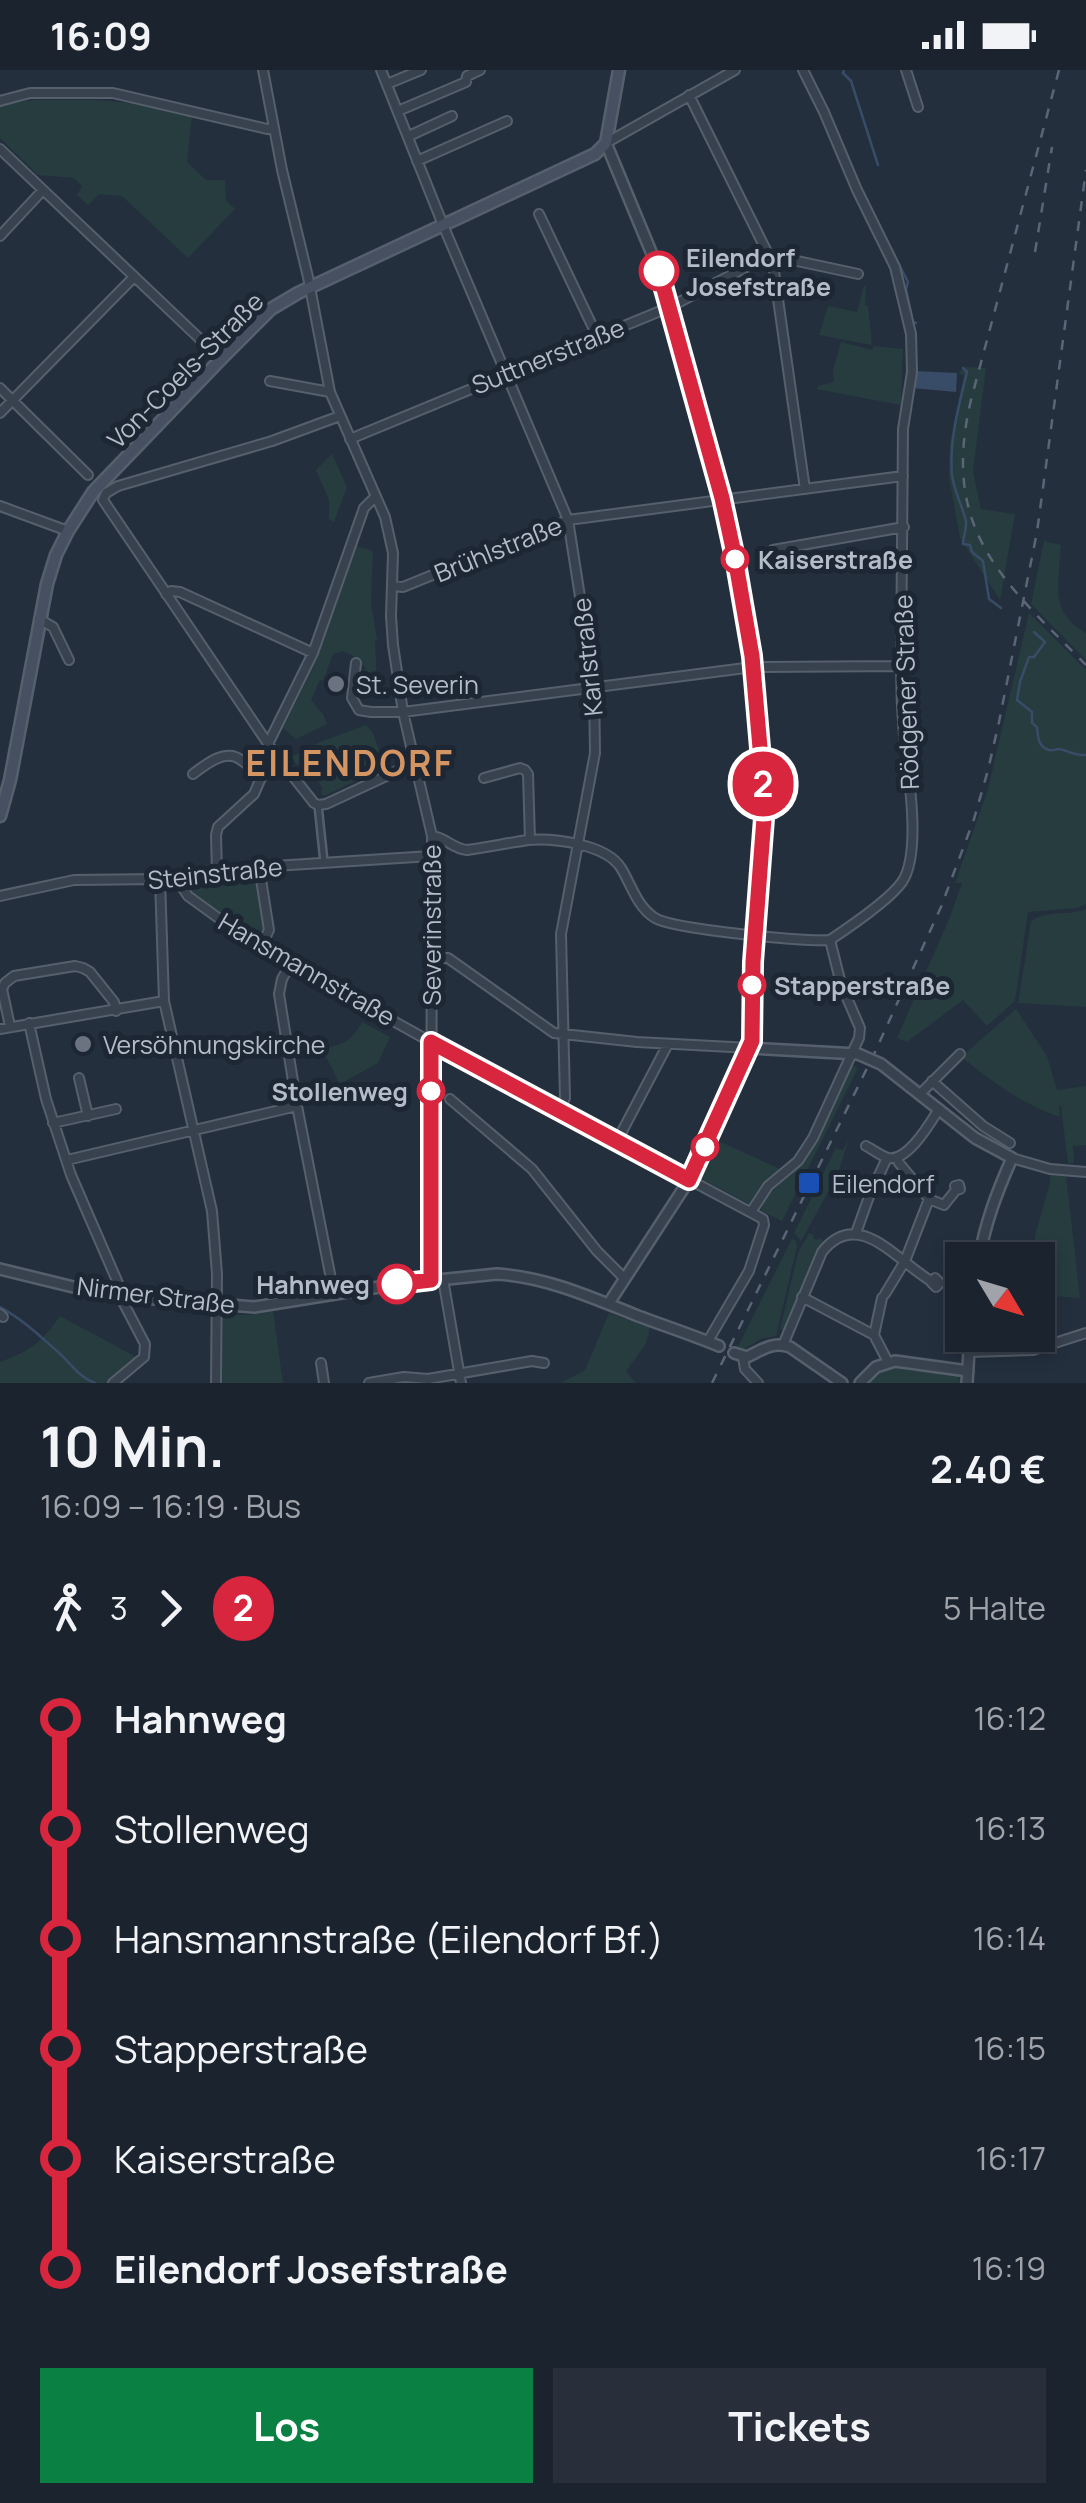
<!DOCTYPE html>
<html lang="de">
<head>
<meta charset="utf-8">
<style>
	body { margin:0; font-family:Manrope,sans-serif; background:#282f3a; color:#f1f3f6; height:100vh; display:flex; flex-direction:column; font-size:38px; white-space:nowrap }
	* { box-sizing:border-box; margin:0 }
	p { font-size:32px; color:#a0a4aa }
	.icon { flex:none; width:55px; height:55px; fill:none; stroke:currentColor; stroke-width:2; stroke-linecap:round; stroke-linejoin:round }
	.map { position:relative; height:1313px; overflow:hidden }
	.panel { display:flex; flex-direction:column; background:#1b232e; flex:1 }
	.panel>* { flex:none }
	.badge { padding:0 20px; border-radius:32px; font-size:35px; line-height:65px }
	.needle { width:65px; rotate:128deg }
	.buttons { position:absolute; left:945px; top:1172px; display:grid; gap:20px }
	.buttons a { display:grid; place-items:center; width:110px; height:110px; border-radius:0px; background:#1b232e; box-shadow:0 5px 15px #0003,0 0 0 2px #39404a; font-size:50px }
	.map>.badge { position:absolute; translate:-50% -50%; box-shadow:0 0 0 5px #fff }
	.legs { display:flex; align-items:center; gap:15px; height:110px; padding:0 40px; font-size:32px }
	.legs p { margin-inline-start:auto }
	.summary { display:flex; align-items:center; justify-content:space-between; height:170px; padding:0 40px }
	h1 { font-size:55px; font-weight:700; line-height:75px }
	.cta { display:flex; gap:20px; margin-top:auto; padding:20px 40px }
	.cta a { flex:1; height:115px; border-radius:0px; background:#0b8043; color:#fff; font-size:40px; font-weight:700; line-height:115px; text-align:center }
	.cta a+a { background:#282f3a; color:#f1f3f6 }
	ul { padding:0 40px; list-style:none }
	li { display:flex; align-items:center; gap:35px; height:110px; font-size:38px }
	li i { display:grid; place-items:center; width:15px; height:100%; margin:0 12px; background:currentColor }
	li i::after { content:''; width:25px; height:25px; margin:-12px; border:8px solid; border-radius:50%; background:#1b232e }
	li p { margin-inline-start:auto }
	li:first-child i { background:linear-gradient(#0000 50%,currentColor 0) }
	li:last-child i { background:linear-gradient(currentColor 50%,#0000 0) }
	.status { display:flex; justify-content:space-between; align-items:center; height:70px; padding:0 50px; background:#1b232e; direction:ltr }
	.status svg { height:28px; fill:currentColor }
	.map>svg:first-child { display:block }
	.green { fill:#263c3f }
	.water { fill:#394c67 }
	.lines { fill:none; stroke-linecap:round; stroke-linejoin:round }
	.stream { stroke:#394c67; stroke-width:2.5 }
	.pedestrian-casing { stroke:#565f6c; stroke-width:10 }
	.minor-casing { stroke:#565f6c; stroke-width:12 }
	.tertiary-casing { stroke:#565f6c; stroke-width:14 }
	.secondary-casing { stroke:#565f6c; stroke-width:15 }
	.pedestrian { stroke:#38414e; stroke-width:5 }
	.minor { stroke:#38414e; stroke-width:8 }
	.tertiary { stroke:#38414e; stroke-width:9 }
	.secondary { stroke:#465061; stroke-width:10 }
	.rail { stroke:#5a6575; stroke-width:2.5; stroke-dasharray:10 10; stroke-linecap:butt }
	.tertiary-bridge-casing { stroke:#565f6c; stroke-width:14; stroke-linecap:butt }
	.tertiary-bridge { stroke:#38414e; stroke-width:9 }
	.line-1-casing { stroke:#fff; stroke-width:22 }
	.line-1 { stroke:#d7263d; stroke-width:15 }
	.stop-1-dot { fill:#fff; stroke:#d7263d; stroke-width:5 }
	.worship-dot { fill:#6b7280; stroke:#1d2633; stroke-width:4 }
	.transit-dot { fill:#1a4fb4; stroke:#1d2633; stroke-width:4 }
	.labels { text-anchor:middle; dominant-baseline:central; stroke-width:10; stroke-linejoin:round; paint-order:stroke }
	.stop-label { font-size:25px; font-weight:bold; fill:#b4bcc9; stroke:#1d2633; text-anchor:start }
	.street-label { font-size:25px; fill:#b4bcc9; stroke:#1d2633 }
	.poi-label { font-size:25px; fill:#b4bcc9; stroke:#1d2633; text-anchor:start }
	.district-label { font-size:35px; font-weight:bold; letter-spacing:2.5px; fill:#d59563; stroke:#1d2633 }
</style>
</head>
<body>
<div class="status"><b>16:09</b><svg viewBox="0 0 49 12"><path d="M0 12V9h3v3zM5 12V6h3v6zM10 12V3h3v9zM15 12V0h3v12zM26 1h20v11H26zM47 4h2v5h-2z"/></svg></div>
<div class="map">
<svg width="1086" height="1313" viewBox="0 0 1086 1313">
	<rect width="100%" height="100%" fill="#242f3e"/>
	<path class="green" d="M34 30H95L145 34 192 45 187 92 206 110H225L226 130 235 139 188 188 122 126 99 124 88 135 77 125 82 116 74 108 38 105 0 68V35Z
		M864 216H866L865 235 868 236 872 275 819 265 828 236 857 242Z
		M841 272 872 280 874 276 903 279 901 335 816 319 818 316 834 312 833 300Z
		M965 297 986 298 973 402 981 439 1015 444 1000 530 960 468 949 407 950 373 964 305 958 303Z
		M332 384 347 417 334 452 329 449V430L316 400Z
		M1044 471 1061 475C1059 514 1048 541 1086 563V590L1031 534Z
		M356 476 373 481 371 533 377 570 375 571 377 612 368 613 358 629 356 627 357 606 365 605V596H359L354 586 342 581 333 584 323 611 320 610 311 630 323 644 327 654 296 669 283 658 317 590Z
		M1029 543 1086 600V834L1077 838 1028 842 1015 931 987 956 963 930 907 972 897 968 950 847 962 813H955L988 719Z
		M366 655 373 663 385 697 324 726 321 724 322 717 301 691 298 696 291 687 320 672Z
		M254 805 264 865 260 870 191 822V814Z
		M1086 839V937L1018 933 1031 851C1047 840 1068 846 1086 839Z
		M1016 939 1047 986 1057 1020 1086 1016V1075L1073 1076 1074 1093H1068L1061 1036H1059L1060 1047C1021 1034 993 1012 961 987Z
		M362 952 390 967 378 993 340 1014 322 979C344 974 351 972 362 952Z
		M852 995 858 998 782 1151 760 1140C772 1115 785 1113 801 1093 824 1066 837 1027 852 995Z
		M849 1069 837 1106 801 1171 794 1163 836 1078 843 1080Z
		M719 1071 780 1099 762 1114 749 1134 702 1109Z
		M1050 1103 1066 1105 1080 1228 1038 1225V1190H1031L1036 1162 1050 1113Z
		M809 1163 814 1165 813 1168 817 1170 819 1168 826 1172 808 1204 785 1261 780 1259 798 1183Z
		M792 1169 796 1171 797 1176 776 1266 761 1269 742 1280 737 1279Z
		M273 1241 283 1313H222L223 1244 250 1245Z
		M609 1243 650 1258 646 1274 626 1301 636 1313H561L585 1300Z
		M60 1246 140 1289 108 1313H0V1292C32 1280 41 1273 60 1246Z
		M895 1295 957 1304 961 1313H866L877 1301Z"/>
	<path class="water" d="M915 301 957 303 956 322 912 318Z"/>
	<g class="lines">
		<path class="stream" d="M844 0 843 3 851 11 878 95
			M872 142 908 212 906 219 913 252 916 253
			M963 298 967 302C959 335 949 370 952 405 954 421 962 435 966 451 967 459 963 467 963 474L970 475 972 482 983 491 989 529 1001 538
			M1034 562 1045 572 1034 587H1029L1020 612 1017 630 1032 642V653L1037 657C1038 667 1038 677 1049 680 1052 681 1056 679 1059 679 1069 681 1075 686 1086 685
			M0 1237C22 1249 39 1265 58 1282 71 1293 78 1307 95 1313"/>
		<defs>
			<path id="pedestrian" d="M318 735 324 792"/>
			<path id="minor" d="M263 0 282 100 308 207 330 322 385 447 393 483 391 546 393 575 403 642 432 766 431 1210
				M381 0 443 155 568 450 594 616 595 683 561 864 565 1028 560 1040
				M803 0 824 42 857 120 895 197 911 264 912 302 903 359 901 596C901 620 902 643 904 666 908 702 922 783 902 812 890 829 848 858 830 870
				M906 0 918 37
				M387 14 421 0
				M689 25 773 194 805 419
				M0 31 30 23H113L267 59 274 58
				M398 41 466 12 467 6 480 0
				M409 66 452 46
				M606 73 735 0
				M0 79 221 289
				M417 91 507 51
				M539 144 597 266
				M0 166 43 120
				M270 311 330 322
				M0 318 88 405
				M0 343 134 207
				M340 346 272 371 118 416 106 423 103 430 273 681 314 733 318 735 326 734 414 693
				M350 369 670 237 769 185 858 204
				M0 436 68 461
				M773 480 904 457
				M392 516 403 517 568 450 903 406
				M166 524 171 521 180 522 313 583
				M39 549 53 557 69 590
				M356 593 352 628 359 640 371 642H403L753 597 901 596
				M268 674 313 583 364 438 375 427
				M193 704C206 694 226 678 241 690 249 695 253 702 262 707
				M484 708 520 698 525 700 528 704 530 770
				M432 766C445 767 453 779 467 780 488 777 508 773 528 770 554 768 606 774 621 798 631 814 637 837 655 848 672 859 805 872 830 870
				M259 797 269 860 261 877
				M217 803 216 765 218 757 254 724 264 701 280 691
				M182 807 184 820 188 826 250 871 431 972 763 1149 764 1155 749 1201 708 1271
				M160 809 164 931 212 1141 217 1204 216 1313
				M0 826 74 810 160 809 259 797 431 786
				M431 888H448L554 963 637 972 750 978
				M291 893 282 909 279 924 297 1036 334 1224
				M29 953 46 1029 71 1105 121 1220 124 1234 145 1274 144 1287 113 1313
				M10 956 2 919 5 913 14 906 75 896 83 898 90 902 114 932 116 941
				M0 959 164 931
				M79 1008 88 1046
				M932 1011 983 1056 1010 1073
				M920 1024 960 984
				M450 1029 532 1099 597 1181 624 1208
				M53 1053 116 1039
				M617 1071 668 974
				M866 1076C872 1079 881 1086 888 1088 908 1092 930 1053 939 1039
				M897 1087 899 1093 929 1129 944 1135 956 1120
				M1012 1088 1050 1099 1086 1102
				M67 1090 297 1036
				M959 1115 960 1119 956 1120 955 1116Z
				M872 1120 887 1088
				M751 1142 768 1116 798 1091 813 1068 859 968 860 958 841 914 830 870
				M856 1163 871 1121
				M935 1208 940 1213 936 1217 931 1212Z
				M443 1209 461 1313
				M885 1224 905 1191 929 1129
				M802 1227 874 1265 888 1292
				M0 1244 3 1247
				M874 1265 882 1228
				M783 1275 822 1182C858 1136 898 1192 931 1211
				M969 1282 1033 1280 1086 1263
				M743 1287 745 1299 758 1313
				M321 1293 324 1313
				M369 1313 404 1307 428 1309 532 1291 544 1293"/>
			<path id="tertiary" d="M606 73 659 201 726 442 752 586 765 735 753 892 750 978 689 1110 609 1233
				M750 978 858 984
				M881 994 975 1068 1012 1088C997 1122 985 1153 979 1190
				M0 1199 106 1225 254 1237 398 1214 497 1204C547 1207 593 1228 638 1246 665 1256 692 1265 719 1276
				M734 1283 747 1287C762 1280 773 1271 790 1277L842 1313
				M860 1313 876 1297 895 1291 968 1301
				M967 1313 970 1265"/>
			<path id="secondary" d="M0 746 10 710 47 514 56 485 68 461 93 422 221 289 271 239 298 223 595 84 606 73 619 0"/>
		</defs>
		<use href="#pedestrian" class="pedestrian-casing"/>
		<use href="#minor" class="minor-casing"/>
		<use href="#tertiary" class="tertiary-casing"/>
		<use href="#secondary" class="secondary-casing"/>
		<use href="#pedestrian" class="pedestrian"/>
		<use href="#minor" class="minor"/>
		<use href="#tertiary" class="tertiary"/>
		<use href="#secondary" class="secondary"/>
		<path class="rail" d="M1059 0 971 330C940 460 1003 511 1086 595
			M1035 182 1052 77
			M712 1313 875 982 941 837 974 749 988 700 999 652 1037 462 1086 100"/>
		<defs>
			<path id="tertiary-bridge" d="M858 984 881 994"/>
		</defs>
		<use href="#tertiary-bridge" class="tertiary-bridge-casing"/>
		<use href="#tertiary-bridge" class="tertiary-bridge"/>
	</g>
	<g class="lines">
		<defs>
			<path id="line-1" d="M397 1214 431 1210V972L689 1110 752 971 753 892 765 735 752 586 735 488 722 428 659 201"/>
		</defs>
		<use href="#line-1" class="line-1-casing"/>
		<use href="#line-1" class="line-1"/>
	</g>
	<g class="stop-1-dot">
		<circle cx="659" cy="201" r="18"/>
		<circle cx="735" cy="489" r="12"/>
		<circle cx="752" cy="915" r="12"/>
		<circle cx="431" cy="1021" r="12"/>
		<circle cx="705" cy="1077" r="12"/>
		<circle cx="397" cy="1214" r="18"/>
	</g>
	<g class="worship-dot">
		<circle cx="336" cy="614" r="10"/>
		<circle cx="83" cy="974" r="10"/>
	</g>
	<rect class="transit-dot" x="797" y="1101" width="24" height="24" rx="5"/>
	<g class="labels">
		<g class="stop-label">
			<text x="686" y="187">Eilendorf<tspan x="686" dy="29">Josefstraße</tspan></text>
			<text x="758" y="489">Kaiserstraße</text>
			<text x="774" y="915">Stapperstraße</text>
			<text x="408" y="1021" text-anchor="end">Stollenweg</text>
			<text x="370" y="1214" text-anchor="end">Hahnweg</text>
		</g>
		<g class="street-label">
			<text transform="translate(548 286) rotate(-22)">Suttnerstraße</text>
			<text transform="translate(185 300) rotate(-45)">Von-Coels-Straße</text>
			<text transform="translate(498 479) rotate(-22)">Brühlstraße</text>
			<text transform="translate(587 587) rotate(-96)">Karlstraße</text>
			<text transform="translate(906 622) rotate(-92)">Rödgener Straße</text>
			<text transform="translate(215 803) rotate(-6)">Steinstraße</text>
			<text transform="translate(431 855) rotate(-90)">Severinstraße</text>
			<text transform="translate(307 899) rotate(30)">Hansmannstraße</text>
			<text transform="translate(156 1225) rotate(7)">Nirmer Straße</text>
		</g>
		<g class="poi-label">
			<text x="356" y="614">St. Severin</text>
			<text x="103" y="974">Versöhnungskirche</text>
			<text x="832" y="1113">Eilendorf</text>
		</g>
		<g class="district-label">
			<text x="350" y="693">EILENDORF</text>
		</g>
	</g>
</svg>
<div class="buttons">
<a><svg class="needle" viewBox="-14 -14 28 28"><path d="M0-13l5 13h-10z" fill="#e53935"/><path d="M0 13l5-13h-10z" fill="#a0a4aa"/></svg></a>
</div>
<b class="badge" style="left:763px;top:714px;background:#d7263d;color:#fff">2</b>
</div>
<section class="panel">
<div class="summary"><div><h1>10 Min.</h1><p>16:09 – 16:19 · Bus</p></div><b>2.40 €</b></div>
<div class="legs"><svg class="icon" aria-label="walk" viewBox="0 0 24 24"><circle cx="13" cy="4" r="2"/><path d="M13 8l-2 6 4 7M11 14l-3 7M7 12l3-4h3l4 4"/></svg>3<svg class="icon" aria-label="forward" viewBox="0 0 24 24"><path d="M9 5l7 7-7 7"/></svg><b class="badge" style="background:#d7263d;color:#fff">2</b><p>5 Halte</p></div>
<ul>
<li><i style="color:#d7263d"></i><b>Hahnweg</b><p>16:12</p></li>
<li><i style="color:#d7263d"></i><span>Stollenweg</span><p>16:13</p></li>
<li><i style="color:#d7263d"></i><span>Hansmannstraße (Eilendorf Bf.)</span><p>16:14</p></li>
<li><i style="color:#d7263d"></i><span>Stapperstraße</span><p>16:15</p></li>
<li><i style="color:#d7263d"></i><span>Kaiserstraße</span><p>16:17</p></li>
<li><i style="color:#d7263d"></i><b>Eilendorf Josefstraße</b><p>16:19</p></li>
</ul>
<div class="cta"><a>Los</a><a>Tickets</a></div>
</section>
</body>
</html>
